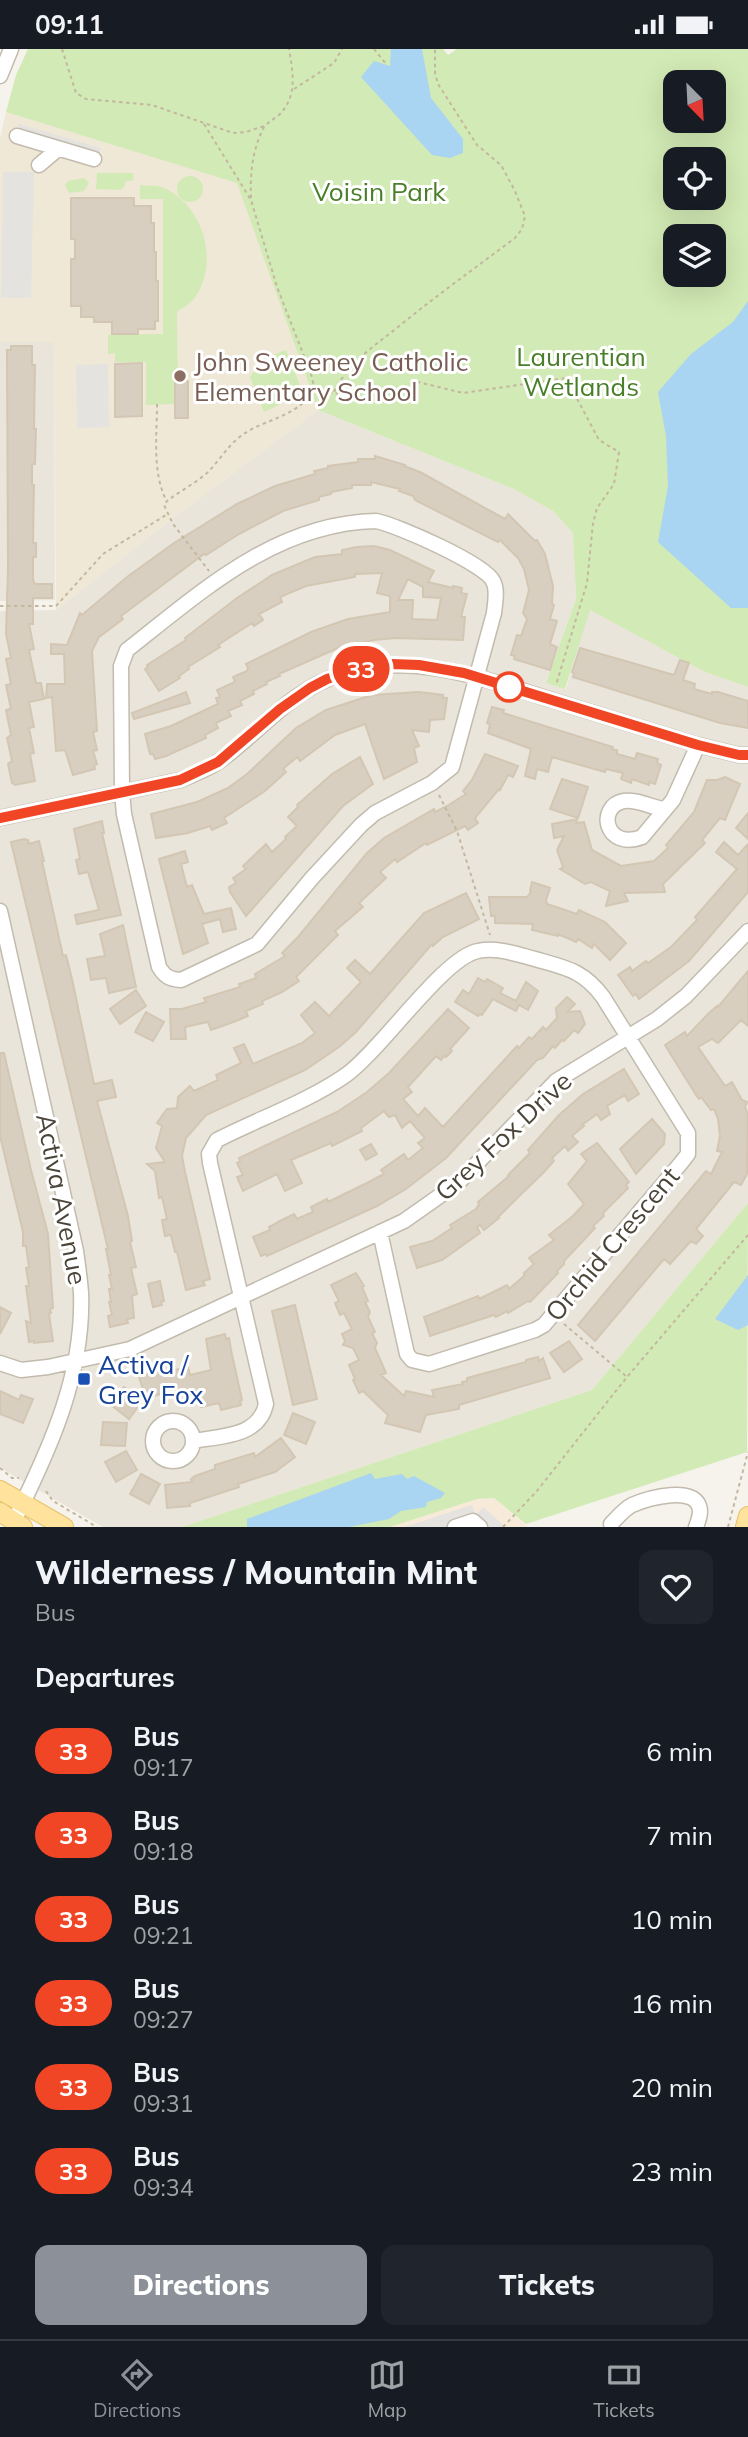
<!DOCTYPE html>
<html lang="en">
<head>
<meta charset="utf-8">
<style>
	body { margin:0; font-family:Mulish,sans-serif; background:#20242c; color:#f1f3f6; height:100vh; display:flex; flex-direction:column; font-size:26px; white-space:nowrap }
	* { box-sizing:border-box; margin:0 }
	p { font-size:23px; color:#9ea1a6 }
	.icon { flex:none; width:38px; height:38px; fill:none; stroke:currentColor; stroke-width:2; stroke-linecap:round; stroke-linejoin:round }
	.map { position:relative; height:1478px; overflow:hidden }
	.drawer { display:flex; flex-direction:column; background:#171b24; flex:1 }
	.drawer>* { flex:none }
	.badge { padding:0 14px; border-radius:23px; font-size:24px; line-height:46px }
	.needle { width:46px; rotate:156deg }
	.controls { position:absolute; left:663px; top:21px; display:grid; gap:14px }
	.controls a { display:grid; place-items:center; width:63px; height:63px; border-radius:14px; background:#171b24; box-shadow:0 7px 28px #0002; font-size:35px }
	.map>.badge { position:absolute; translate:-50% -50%; box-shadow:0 0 0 4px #fff }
	h2 { padding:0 35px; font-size:26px; line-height:63px }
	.round { display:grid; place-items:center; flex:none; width:74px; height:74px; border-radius:14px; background:#20242c }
	.head { display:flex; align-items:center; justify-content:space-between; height:119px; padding:0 35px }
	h1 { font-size:33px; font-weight:800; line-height:52px }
	.action { display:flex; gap:14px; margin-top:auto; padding:14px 35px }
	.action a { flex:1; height:80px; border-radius:14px; background:#8c9099; color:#fff; font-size:28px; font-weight:800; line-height:80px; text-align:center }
	.action a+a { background:#20242c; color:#f1f3f6 }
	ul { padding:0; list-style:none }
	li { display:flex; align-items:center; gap:21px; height:84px; padding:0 35px }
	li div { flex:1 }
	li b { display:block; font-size:26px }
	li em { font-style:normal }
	li .badge { min-width:77px; font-weight:700; text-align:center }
	.status { display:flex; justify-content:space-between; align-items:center; height:49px; padding:0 35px; background:#171b24; direction:ltr }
	.status svg { height:19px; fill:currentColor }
	.tab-bar { display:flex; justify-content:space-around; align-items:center; height:98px; border-top:2px solid #363941; background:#171b24; font-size:19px; color:#9ea1a6 }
	.tab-bar a { display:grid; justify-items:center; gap:4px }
	.tab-bar .active { color:#8c9099 }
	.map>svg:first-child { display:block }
	.residential { fill:#eae5da }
	.commercial { fill:#f7ead8 }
	.education { fill:#efe8d6 }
	.green { fill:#d2eab5; fill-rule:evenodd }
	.parking { fill:#e5e3e0 }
	.water { fill:#a9d4f2 }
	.building { fill:#d8cfc1; stroke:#d3c7b4; stroke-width:2; fill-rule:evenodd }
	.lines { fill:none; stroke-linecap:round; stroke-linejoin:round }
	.minor-casing { stroke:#c2bbae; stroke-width:17 }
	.major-casing { stroke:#e6c16a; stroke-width:20 }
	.path { stroke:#c4b79f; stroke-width:2; stroke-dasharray:3.5 3.5; stroke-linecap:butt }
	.minor { stroke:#fff; stroke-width:14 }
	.major { stroke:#ffe39c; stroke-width:18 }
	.line-casing { stroke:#fff; stroke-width:16 }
	.line { stroke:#f14625; stroke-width:10 }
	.education-dot { fill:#8d6e63; stroke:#fff; stroke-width:2.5 }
	.stop-dot { fill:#fff; stroke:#f14625; stroke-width:3.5 }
	.transit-dot { fill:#1a4fb4; stroke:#fff; stroke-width:2.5 }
	.labels { text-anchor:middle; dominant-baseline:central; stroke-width:6; stroke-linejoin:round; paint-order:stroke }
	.park-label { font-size:26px; fill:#4a7f2a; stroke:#fff }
	.education-label { font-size:26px; fill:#785e54; stroke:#fff; text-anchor:start }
	.street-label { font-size:26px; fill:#4b4439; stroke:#fff }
	.transit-label { font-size:26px; fill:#164399; stroke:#fff; text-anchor:start }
</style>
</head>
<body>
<div class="status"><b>09:11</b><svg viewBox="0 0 49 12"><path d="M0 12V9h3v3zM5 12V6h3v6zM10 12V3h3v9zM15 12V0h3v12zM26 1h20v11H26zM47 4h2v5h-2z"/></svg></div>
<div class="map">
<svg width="748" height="1478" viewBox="0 0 748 1478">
	<rect width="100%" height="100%" fill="#f6f3ec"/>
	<path class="residential" d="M0 293H54L55 551 0 552Z
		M318 361 514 440 553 462 573 484 576 550 546 634 566 640 589 560 705 623 748 638V1154L592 1341 182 1478H103L0 1419V562L56 561 174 468Z"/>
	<path class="commercial" d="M494 1449 528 1478H390L477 1450Z"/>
	<path class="education" d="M6 63 238 134 318 361 174 468 56 561 54 293H0V89Z"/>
	<path class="green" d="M28 0H443L448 6 457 0H748V638L705 623 590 561 565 640 546 634 576 550 573 484 553 462 514 440 318 361 237 134 6 63 16 26ZM676 33H714V72H676ZM676 110H714V149H676ZM676 187H714V226H676Z
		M97 124H133L134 131 125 133V137L120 141 96 140Z
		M177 140a13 13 0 1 1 26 0a13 13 0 1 1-26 0Z
		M84 129 89 134 84 142 69 144 65 136 68 132Z
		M140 136C146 137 155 136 162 138 203 155 221 213 194 250 190 255 182 259 177 263L178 355 146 356V313H115V304L108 305V286L163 285V150H140Z
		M286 301 300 336 294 349 264 363 250 328 262 310Z
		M748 1154 747 1403 526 1475 494 1449 477 1450 390 1478H182L592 1341Z"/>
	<path class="parking" d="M19 75 101 99 95 119 11 93Z
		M3 123H34L31 249H1Z
		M108 315 109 378 77 379 76 316Z
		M472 1456 476 1466 483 1458 506 1478H404Z"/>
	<path class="water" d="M391 0H422L431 49 463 90V104L450 109 432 106 361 28 374 12 390 17Z
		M748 252V559H731L658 493 668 437 666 387 658 343 691 305 733 273Z
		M748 1226V1276L738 1281 715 1270Z
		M371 1424 375 1430 402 1425 407 1430 414 1427 445 1444 441 1449 427 1453 426 1458 401 1462 389 1470 349 1478H247V1470Z"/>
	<path class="building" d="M71 149H134V157H151V174H154V203H156V232H158V272H155V280H138V285H112V273H94V268H81V257H71V210H75V190H71Z
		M11 297H32V316H35L34 380H36L35 415H32V436H34L33 494H36V508H33V531L35 535H52V549H33V575H29L34 600 29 601 36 634H41L44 650 29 653 34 678 29 679 34 704 30 705 35 732 15 736 12 734 8 715 12 712 7 689 11 686 6 661 11 660 6 636 11 635 6 610 11 609 6 585 8 519 7 301H11Z
		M142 314V367L115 368V315Z
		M188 332V369H175V333Z
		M375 407 405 416 404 417 420 423 505 470 508 465 535 492 537 491 545 505 553 537 552 555 554 556 550 570 557 572 550 595 557 598 550 621 514 610 515 607 511 606 517 586 521 587 527 570 523 564 529 541 524 520 518 509 500 491 498 493 415 451 413 447 399 442 400 440 371 433V436H352V439L331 443V445L319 448V451L283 462 239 485 206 506 204 505 121 567 123 570 99 588 92 602 97 682 93 683 97 701 93 702 97 715 94 716 95 720 73 726 65 701 56 702 52 648 46 649 47 635H65L64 605H51V595L67 596 80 564 82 566 127 528 174 494 237 455 275 437 315 425 314 422 328 419V417L358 413V410H375Z
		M374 497 390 501 434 522 428 533 453 539V537L462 539 461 544 467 545 461 568H465L463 591 396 589 374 591 338 599 279 625 280 627 266 633 267 635 253 642 254 645 240 652 242 656 228 662 231 667 216 674 218 679 205 686 206 689 166 707 155 710 153 705H150L145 685 171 677 218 655 216 649 220 648 217 641 235 633 233 628 247 622 248 619 246 615 311 583 348 570 390 563V547L377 544 382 524 355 525V528L306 537 280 548 282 553 259 565 263 571 254 577 252 574 218 596 220 598 188 618 189 620 179 627 180 629 159 642 145 620 148 618 147 616 186 591 185 589 237 549 272 526 315 508 342 505V501L357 498ZM408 530 423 538V548L441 549 437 571 412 570 413 551H398Z
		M580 599 674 626 680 611 689 614 683 631 695 635 694 640 712 645V643H718L748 652V679L720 674 573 628 574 624 572 623Z
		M186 643 190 654 134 670 132 664Z
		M419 643 443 646V649H447L444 670 430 671 429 683 412 681 419 697 414 699 417 713 384 730 365 675 335 686 300 712 297 708 283 720 286 723 265 742 224 769 227 774 212 781 210 777 188 784 156 789 151 765 197 753 228 739 247 725 296 679 326 661 372 646Z
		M492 658 504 661 503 664 613 698 612 700 617 701V705L635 710 637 704 658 710 657 714 661 716 655 735 649 733V736L632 730 631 734 621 730 623 724 606 720 605 723 552 708 548 723 537 720 535 730 525 727 531 700 488 684 490 675 487 674Z
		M485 705 518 717 513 728 508 726 500 741 499 740 475 769 478 774 468 781 465 777 427 796 426 794 397 813 395 810 380 823 386 829 359 854 363 858 335 882 338 886 296 928 299 932 282 943 262 952 263 955 246 962 248 967 236 972 211 981 208 973 185 978 186 990H171L170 960H182L206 953 204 949 240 938 239 935 256 929 255 925 285 907 282 904 298 888 367 804 384 789 434 760 435 763 447 757 466 745 463 742 472 731Z
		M360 708 373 735 343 757 246 867 230 843 229 838 236 834 233 829 246 820 243 817 266 795 272 803 286 790 285 788 297 777 288 768 298 758 297 756 332 725Z
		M725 728 740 735 725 771 720 769 702 791 705 794 663 835 665 843 624 844 628 852 606 857 610 842 591 833 585 835 560 820 563 818 557 801 564 787 554 789 552 775 577 770 576 774 584 773 592 801 621 817 654 812 668 799 666 796 694 763 707 731H717Z
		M562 730 588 738 578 769 550 760Z
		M748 764V790L736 779Z
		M102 772 104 784H102L121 866 77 875 75 866 99 861 88 823 79 825 76 811 80 810 74 780Z
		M24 790 28 791 29 795 39 792 44 812H42L63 907 66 906 72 930 94 1035 112 1031 116 1048 97 1052 128 1167 132 1192 130 1193 136 1218 131 1219 137 1245 132 1247 134 1269 127 1270 128 1274 110 1278 108 1267 112 1266 109 1253H111L109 1240H112L109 1226H111L106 1200H108L11 793Z
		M724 793 738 806 748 795V843L689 912 639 950 636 945 633 947 618 926 630 918 632 922 646 912 648 914 671 898 697 871 695 868 737 820 716 803Z
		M185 802 188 813 181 815 187 838 192 836 204 865 231 859 236 880 223 883 220 870 202 875 208 894 183 905 159 810Z
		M532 833 550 839 546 851 547 855 577 865 579 861 605 873 626 894 610 911 594 895 592 899 578 890 576 893 558 885V887L532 881 533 875 495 874V867H491L489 848H527L531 843 530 842Z
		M466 844 479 870 443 888 433 897 432 895 356 983 339 998 305 1021 206 1066 186 1089 182 1107 185 1123 210 1230 203 1232 205 1236 186 1241 177 1203H175L171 1186 165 1187 162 1171 167 1170 162 1148 159 1149 155 1122 147 1115 165 1113 156 1099 162 1077 157 1074 167 1060 177 1059 178 1048 190 1037 194 1042 218 1031 216 1026 241 1014 234 999 244 995 253 1015 302 994 315 984 301 966 315 953 329 967 361 933 347 919 355 911 370 925 424 864Z
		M123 876 136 938 109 944 106 929 91 931 87 910 105 907 100 885Z
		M748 922V977L741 971 718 994 712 990 698 998 725 1037 732 1033 742 1051 747 1053 745 1058 748 1065 747 1125 741 1136 734 1133 696 1180 703 1187 696 1195 691 1192 670 1215 664 1210 595 1292 578 1276 706 1122 711 1125 722 1103 717 1102 720 1087 718 1070 714 1060 711 1061 701 1048 699 1050 696 1046 665 996 685 983 687 987 707 966 717 957 718 958Z
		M478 929 485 933 487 930 503 939 500 944 516 952 526 933 538 942 528 961 519 956 516 962 493 950 482 966 480 965 478 967 455 953 463 941 469 945Z
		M136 941 146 957 120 975 110 960Z
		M567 948 575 955 567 963 580 962 585 975 578 984 574 981 564 992 562 991 555 999 553 997 543 1009 537 1011 446 1109 406 1140 377 1157 267 1207 266 1205 261 1207 253 1188 270 1181 269 1178 282 1171 294 1165 297 1170 313 1163 311 1158 327 1150 328 1153 369 1133 384 1125 381 1121 404 1105 408 1111 423 1099 418 1094 425 1089 410 1072 402 1079 395 1066 389 1068 384 1062 361 1079 362 1082 332 1097 331 1094 291 1111 302 1134 285 1142 277 1125 243 1142 237 1128 243 1126 237 1114 240 1112 239 1109 337 1063 367 1043 389 1024 448 960 469 979 450 1000 452 1002 446 1008 445 1006 441 1011 436 1007 408 1038 412 1043 403 1050 418 1067 425 1059 443 1078 517 997 519 999 529 988 532 990 543 978 546 981 557 969 556 959Z
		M146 963 164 973 153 992 135 983Z
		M0 1004H4L31 1121 48 1185 53 1259 50 1260 51 1264 49 1265 53 1292 34 1294V1292L29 1293 26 1272 31 1274 26 1237H29L26 1219 29 1218 26 1197H23V1183L0 1087Z
		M624 1020 639 1045 628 1052 625 1046 607 1057 610 1065 601 1071 597 1065 582 1076 584 1077 572 1087 578 1093 568 1102 565 1097 552 1109 554 1112 544 1123 498 1168 499 1169 484 1181 480 1176 477 1178 480 1184 442 1211 417 1219 410 1198 432 1192 452 1179 450 1176 476 1160 479 1155 478 1153 509 1127 508 1126 530 1104 528 1101 559 1066 583 1045Z
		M652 1070 665 1085 664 1095 636 1125 620 1100Z
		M597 1094 629 1133 626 1136 628 1139 603 1164 604 1167 593 1177 595 1179 564 1212V1215L557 1222 558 1224 530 1253 528 1252 508 1264 507 1262 496 1268 494 1266 430 1287 424 1268 478 1247 479 1250 507 1236 509 1240 524 1227V1224L534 1215 529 1209 554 1191 549 1186 573 1167 584 1155 568 1135 587 1112 581 1105Z
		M371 1095 377 1105 366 1111 360 1101Z
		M356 1224 364 1237 362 1238 368 1252 365 1253 370 1263 368 1268 375 1283 372 1284 377 1294 375 1299 386 1324 381 1326 404 1347 406 1342 434 1348 432 1341 463 1335 462 1333 467 1332V1329L526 1313V1311L538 1308 539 1312 543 1309 550 1329 459 1356V1360L426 1366 420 1383 385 1374 388 1366 363 1342 359 1344 353 1331 355 1330 349 1316 359 1311 353 1299 343 1296 345 1292 342 1285 352 1280 344 1264 340 1266 335 1254 339 1252 331 1236Z
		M160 1232 164 1252 161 1253 162 1256 153 1258 148 1235Z
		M295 1256 317 1350 293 1356 272 1262Z
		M0 1258 11 1264 0 1285Z
		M225 1285 226 1290 229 1289 231 1301 242 1351 240 1352 241 1356 221 1361 219 1354 201 1358 196 1342 177 1346V1344L172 1345 171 1341 146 1350 139 1328 161 1320 162 1324 188 1318 190 1326 211 1321 206 1290Z
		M569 1292 582 1310 564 1323 550 1304Z
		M124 1338 142 1352 129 1370 110 1355Z
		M0 1342 19 1351 21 1346 33 1350 23 1374 0 1365Z
		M293 1364 315 1373 306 1395 284 1386Z
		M103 1373 127 1374 125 1397 101 1396Z
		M281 1389 295 1408 275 1423 238 1435 239 1438 190 1454V1457L167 1459 165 1436 192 1433 191 1430 195 1427 215 1420V1416L254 1404 255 1408Z
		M126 1402 137 1421 116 1433 105 1413Z
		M141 1425 160 1435 149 1455 130 1445Z"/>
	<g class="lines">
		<defs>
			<path id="minor" d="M0 27 11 0
				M17 87 94 110
				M39 116 58 100
				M376 472C397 476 485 515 493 532 498 541 495 554 494 564L452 718 432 734 375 764 361 776 312 829 257 895 181 931C170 930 165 928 159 918L124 765 122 743 121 617 127 601C202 542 276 474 376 472Z
				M663 760C651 758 636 750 624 752 596 757 605 802 642 788L673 751 698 696
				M0 769 180 731C193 726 206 721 218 713 255 687 285 648 328 630 404 598 481 629 555 652 603 667 650 681 698 696L739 706H748
				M0 862 76 1202C78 1216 80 1230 81 1244 84 1323 52 1395 18 1464
				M0 1314 21 1321 48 1318 130 1300 404 1172 458 1134 556 1032 657 970 686 947 748 882
				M153 1392a20 20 0 1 1 40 0a20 20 0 1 1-40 0Z
				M193 1392C221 1387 259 1388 266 1355L210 1114 209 1105 217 1091C260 1069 307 1053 346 1026 381 1001 444 908 478 902 497 898 516 905 535 910 566 919 583 921 603 948L688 1084V1105L681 1114 544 1276 535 1281 429 1315 412 1311 407 1305 380 1183
				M611 1475C617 1469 624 1460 632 1456 646 1450 698 1434 700 1462 700 1467 698 1473 696 1478
				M455 1478 473 1472 480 1478"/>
			<path id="major" d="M0 1441 64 1478
				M0 1463 23 1478
				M745 1478 748 1467"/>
		</defs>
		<use href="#minor" class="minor-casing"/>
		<use href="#major" class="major-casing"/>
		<path class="path" d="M62 0 76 44 86 50 152 56 233 84 246 83 264 77
			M374 0 386 15
			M294 40 334 14 342 0
			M204 75 251 151 277 238 311 325 315 341C292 372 264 368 237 390 226 400 218 413 208 423 196 434 180 442 167 452L164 456 173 475 209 522
			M251 149C250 126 252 102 263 80 266 74 273 71 279 66 298 47 293 24 289 0
			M315 341 367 349 418 333 463 344 566 329 599 391 619 403 614 435 597 459 593 474 587 534 556 636
			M334 343C349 313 373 298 398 278 436 247 475 219 515 189L522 180 525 167 515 142 501 116 477 96 438 35 435 24V0
			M157 355C157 386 152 422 166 451
			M0 557H56L103 505 166 466
			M439 746 457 782 490 886
			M564 1275 627 1328
			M0 1419 12 1429H19
			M46 1442 53 1452 97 1478
			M503 1478 536 1443 627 1328 748 1186
			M728 1478 748 1403"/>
		<use href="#minor" class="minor"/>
		<use href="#major" class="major"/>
	</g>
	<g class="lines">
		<defs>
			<path id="line" d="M0 769 180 731 218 713 280 660 310 639 327 630 355 621 392 615 419 616 464 624 698 696 739 706H748"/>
		</defs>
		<use href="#line" class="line-casing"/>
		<use href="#line" class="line"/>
	</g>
	<circle class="education-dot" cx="180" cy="327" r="7"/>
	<circle class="stop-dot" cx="509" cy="638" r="14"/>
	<rect class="transit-dot" x="77" y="1323" width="14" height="14" rx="3.5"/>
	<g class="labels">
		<g class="park-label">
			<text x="379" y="142">Voisin Park</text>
			<text x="581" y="307">Laurentian<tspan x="581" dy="30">Wetlands</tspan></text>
		</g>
		<g class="education-label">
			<text x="194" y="312">John Sweeney Catholic<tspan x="194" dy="30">Elementary School</tspan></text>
		</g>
		<g class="street-label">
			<text transform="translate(503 1087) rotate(-43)">Grey Fox Drive</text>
			<text transform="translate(62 1150) rotate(79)">Activa Avenue</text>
			<text transform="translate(612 1195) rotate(-50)">Orchid Crescent</text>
		</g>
		<g class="transit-label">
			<text x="98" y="1315">Activa /<tspan x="98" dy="30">Grey Fox</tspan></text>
		</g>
	</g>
</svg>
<div class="controls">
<a><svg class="needle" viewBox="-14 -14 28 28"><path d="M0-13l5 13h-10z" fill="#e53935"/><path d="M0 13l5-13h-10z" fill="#9ea1a6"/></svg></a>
<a><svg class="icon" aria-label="locate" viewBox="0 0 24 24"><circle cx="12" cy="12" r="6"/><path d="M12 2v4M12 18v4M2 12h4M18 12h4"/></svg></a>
<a><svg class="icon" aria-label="layers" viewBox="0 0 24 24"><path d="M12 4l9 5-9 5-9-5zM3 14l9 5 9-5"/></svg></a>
</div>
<b class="badge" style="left:361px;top:620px;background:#f14625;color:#fff">33</b>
</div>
<section class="drawer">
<div class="head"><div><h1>Wilderness / Mountain Mint</h1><p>Bus</p></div><a class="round"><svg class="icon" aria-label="heart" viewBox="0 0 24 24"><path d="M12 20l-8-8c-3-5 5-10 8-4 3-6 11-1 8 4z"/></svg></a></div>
<h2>Departures</h2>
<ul>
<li><span class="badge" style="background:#f14625;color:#fff">33</span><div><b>Bus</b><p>09:17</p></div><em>6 min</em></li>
<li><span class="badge" style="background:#f14625;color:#fff">33</span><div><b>Bus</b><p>09:18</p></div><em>7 min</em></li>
<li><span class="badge" style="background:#f14625;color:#fff">33</span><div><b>Bus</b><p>09:21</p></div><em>10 min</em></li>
<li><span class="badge" style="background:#f14625;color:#fff">33</span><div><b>Bus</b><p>09:27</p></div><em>16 min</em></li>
<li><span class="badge" style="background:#f14625;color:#fff">33</span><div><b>Bus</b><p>09:31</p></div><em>20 min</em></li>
<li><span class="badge" style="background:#f14625;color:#fff">33</span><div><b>Bus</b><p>09:34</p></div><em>23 min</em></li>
</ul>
<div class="action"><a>Directions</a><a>Tickets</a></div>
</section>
<nav class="tab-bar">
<a class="active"><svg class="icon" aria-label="directions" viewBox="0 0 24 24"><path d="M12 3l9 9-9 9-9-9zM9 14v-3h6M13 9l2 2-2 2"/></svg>Directions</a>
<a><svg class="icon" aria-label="map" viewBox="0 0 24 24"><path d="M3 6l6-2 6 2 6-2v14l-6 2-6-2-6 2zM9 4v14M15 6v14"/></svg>Map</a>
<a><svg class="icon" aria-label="tickets" viewBox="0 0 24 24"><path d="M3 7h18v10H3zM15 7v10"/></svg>Tickets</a>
</nav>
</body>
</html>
